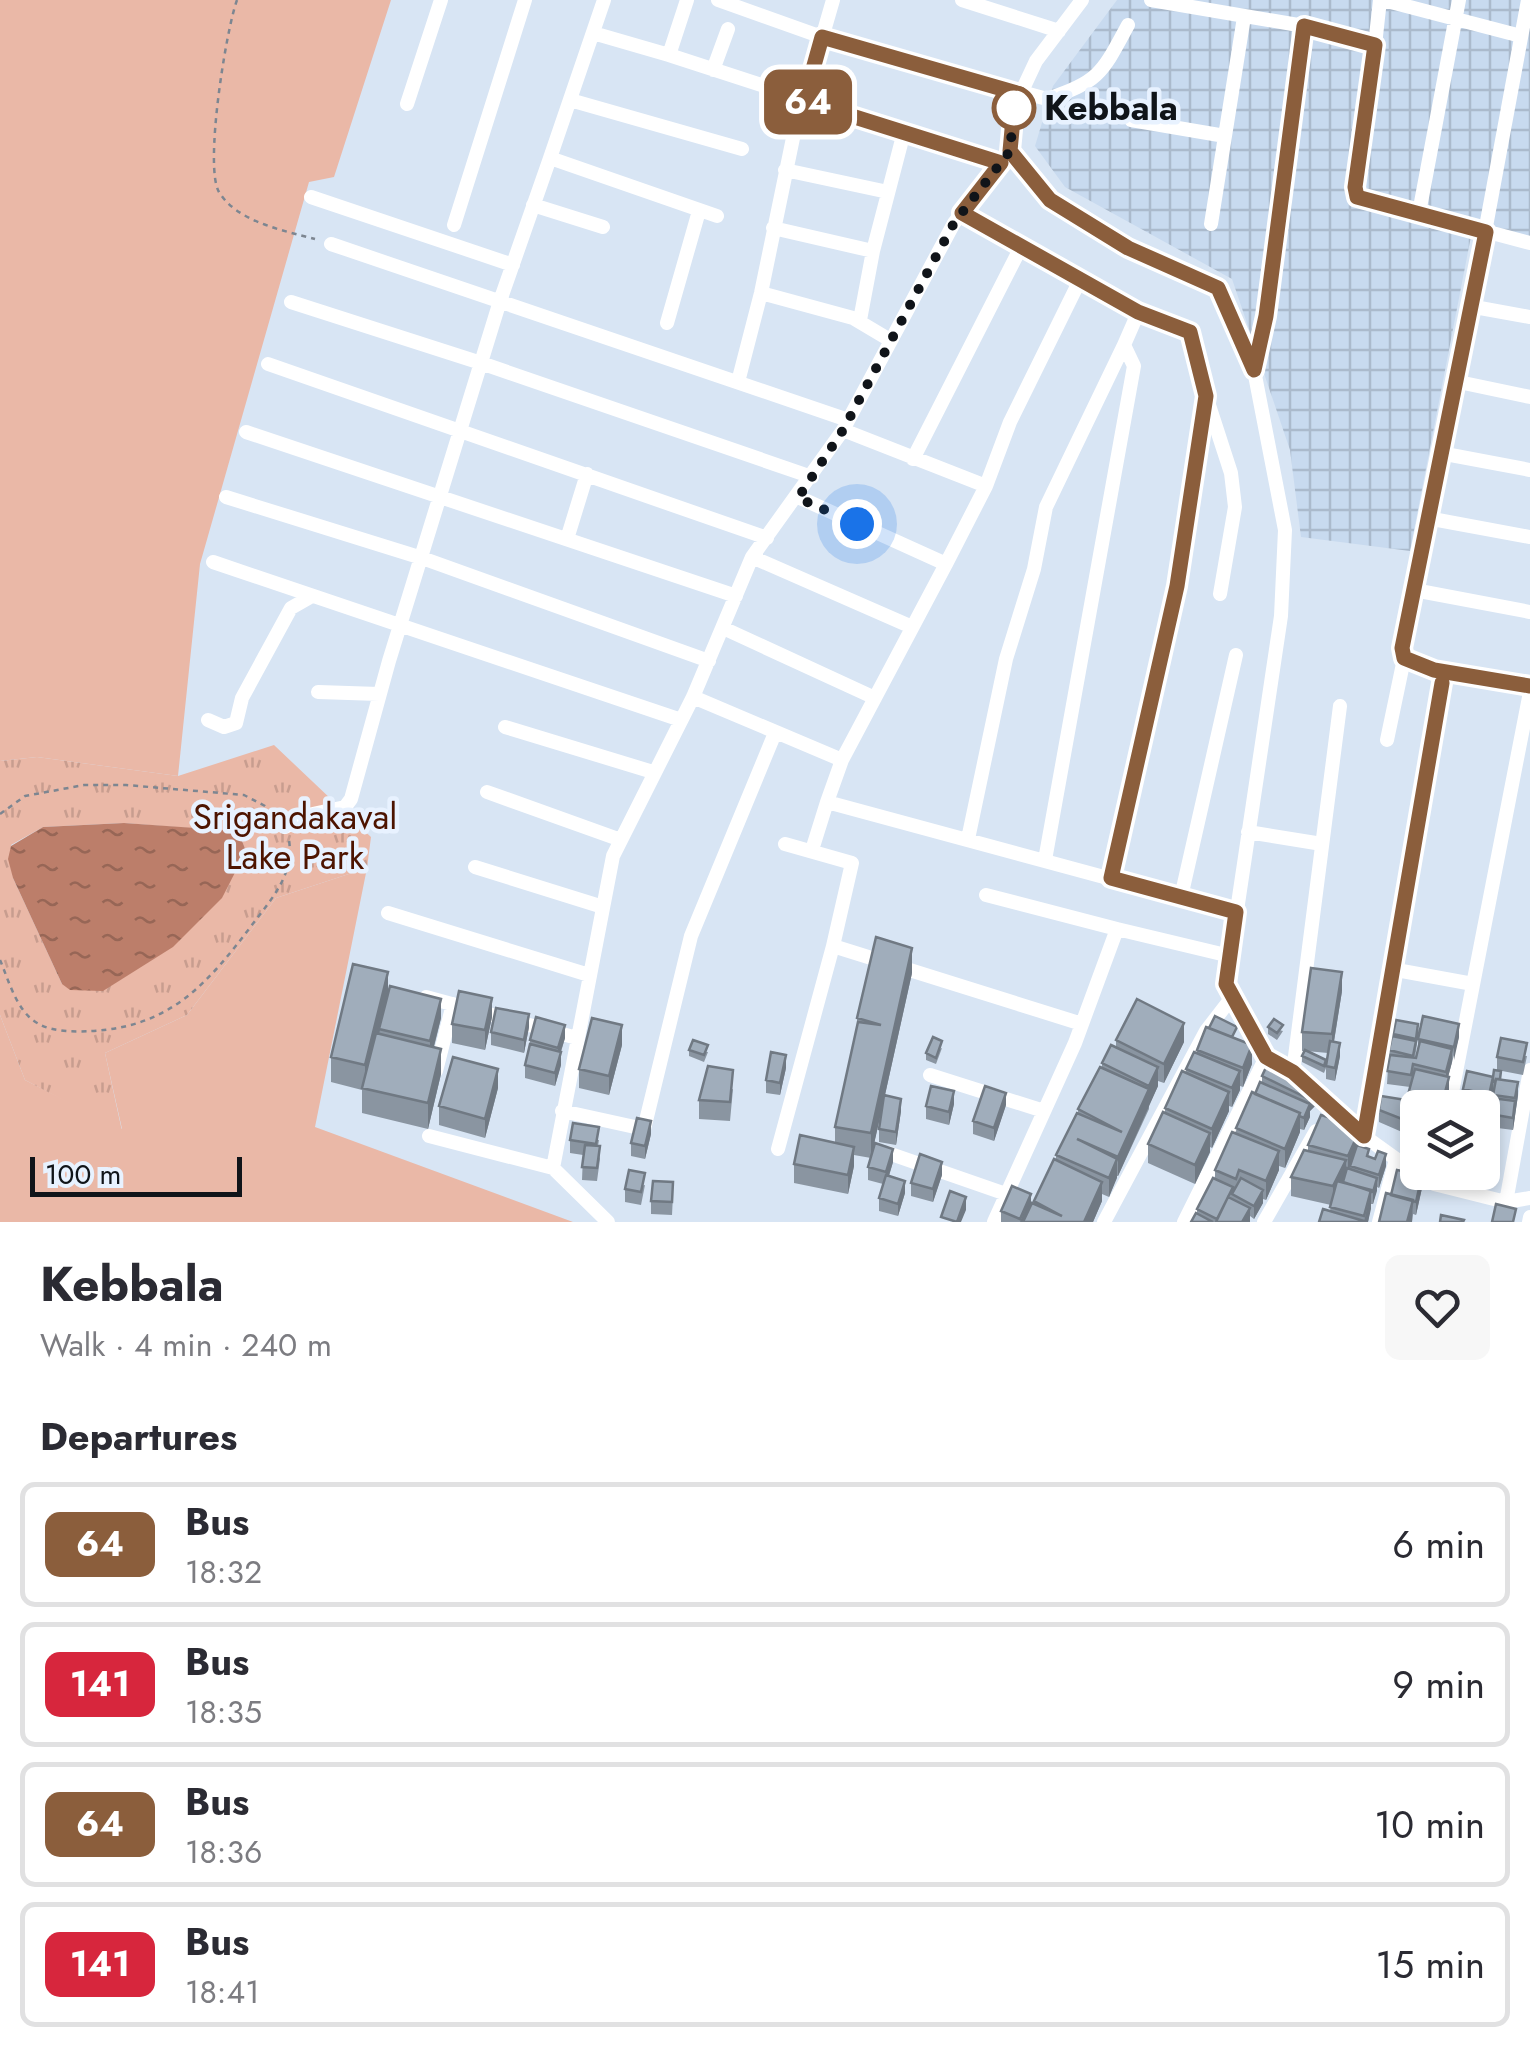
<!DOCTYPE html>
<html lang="en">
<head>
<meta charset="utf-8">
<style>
	body { margin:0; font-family:Jost,sans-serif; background:#f7f7f7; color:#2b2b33; height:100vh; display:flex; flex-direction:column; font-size:38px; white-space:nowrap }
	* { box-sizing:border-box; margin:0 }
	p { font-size:32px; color:#7c7c81 }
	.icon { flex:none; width:55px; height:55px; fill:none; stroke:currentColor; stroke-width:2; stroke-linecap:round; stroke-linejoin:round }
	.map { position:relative; height:1222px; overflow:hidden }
	.side { display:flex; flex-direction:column; background:#fff; flex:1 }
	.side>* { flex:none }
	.badge { padding:0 20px; border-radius:15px; font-size:35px; line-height:65px }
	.tools { position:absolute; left:1400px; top:1090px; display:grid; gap:20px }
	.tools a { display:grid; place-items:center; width:100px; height:100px; border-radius:15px; background:#fff; box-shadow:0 5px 15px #0003; font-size:50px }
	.scale { position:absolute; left:30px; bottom:25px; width:212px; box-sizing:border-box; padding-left:10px; border:5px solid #101419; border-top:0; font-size:28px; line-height:35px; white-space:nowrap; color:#101419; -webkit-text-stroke:8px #e8f2ff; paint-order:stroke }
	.you { position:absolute; width:50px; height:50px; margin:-25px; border:8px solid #fff; border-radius:50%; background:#1a73e8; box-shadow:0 0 0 15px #1a73e833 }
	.map>.badge { position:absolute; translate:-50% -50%; box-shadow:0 0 0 5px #fff }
	h2 { padding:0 40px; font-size:38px; line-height:90px }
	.round { display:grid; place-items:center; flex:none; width:105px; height:105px; border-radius:15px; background:#f7f7f7 }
	.overview { display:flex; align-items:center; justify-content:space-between; height:170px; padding:0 40px }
	h1 { font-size:48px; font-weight:700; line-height:75px }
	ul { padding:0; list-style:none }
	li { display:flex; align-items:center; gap:30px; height:125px; margin:0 20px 15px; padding:0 20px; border:5px solid #e1e1e2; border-radius:15px }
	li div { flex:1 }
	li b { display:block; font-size:38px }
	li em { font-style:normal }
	li .badge { min-width:110px; font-weight:700; text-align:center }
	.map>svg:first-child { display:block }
	.industrial { fill:url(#industrial-grid) }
	.grass { fill:#eab8a7 }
	.park { fill:url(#park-tufts); fill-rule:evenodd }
	.water { fill:url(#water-ripples) }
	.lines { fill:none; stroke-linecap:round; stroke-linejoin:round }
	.path { stroke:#7d8691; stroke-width:2.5; stroke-dasharray:5 5; stroke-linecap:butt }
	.minor { stroke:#fff; stroke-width:14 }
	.wall { fill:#8a95a1; fill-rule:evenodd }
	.shaded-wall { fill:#707983 }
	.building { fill:#a0adbb; stroke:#707983; stroke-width:2.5 }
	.line-casing { stroke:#fff; stroke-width:22 }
	.line { stroke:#8b5e3c; stroke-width:15 }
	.walk { stroke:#101419; stroke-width:10; stroke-dasharray:0 18 }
	.stop-dot { fill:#fff; stroke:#8b5e3c; stroke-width:5 }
	.labels { text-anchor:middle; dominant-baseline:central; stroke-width:9; stroke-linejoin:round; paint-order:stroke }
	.stop-label { font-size:35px; font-weight:bold; fill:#101419; stroke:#e8f2ff; text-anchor:start }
	.park-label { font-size:35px; fill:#4d1400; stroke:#e8f2ff }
</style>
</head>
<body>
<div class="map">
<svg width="1530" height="1222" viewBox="0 0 1530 1222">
	<defs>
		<pattern id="industrial-grid" width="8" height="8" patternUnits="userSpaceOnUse" patternTransform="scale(2.5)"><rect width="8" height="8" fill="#c8daef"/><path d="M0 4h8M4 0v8" fill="none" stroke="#abbacc"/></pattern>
		<pattern id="park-tufts" width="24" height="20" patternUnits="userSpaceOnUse" patternTransform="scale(2.5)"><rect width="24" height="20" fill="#eab8a7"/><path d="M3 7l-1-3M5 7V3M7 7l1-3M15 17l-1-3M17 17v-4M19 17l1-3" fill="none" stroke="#c89d8f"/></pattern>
		<pattern id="water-ripples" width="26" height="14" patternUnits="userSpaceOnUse" patternTransform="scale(2.5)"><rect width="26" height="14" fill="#bc7e6a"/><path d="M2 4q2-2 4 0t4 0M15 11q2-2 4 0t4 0" fill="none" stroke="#976656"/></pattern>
	</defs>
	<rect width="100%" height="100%" fill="#d8e5f4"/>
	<path class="industrial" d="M1117 0H1530V239L1473 226 1410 551 1301 537 1290 450 1232 279 1065 187 1035 146 1053 86Z"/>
	<path class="grass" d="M0 0H391L334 177 309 182 200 564 178 776 37 757 0 761Z
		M367 868 315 1127 573 1222H0V1015L25 1080 122 1129 105 1053 187 1015 276 898Z"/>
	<path class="park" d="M274 745 371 837 367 868 276 898 187 1015 105 1053 122 1131 25 1080 0 1015V761L37 757 178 776ZM124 823 238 832 246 851 234 873 62 984 13 878 11 845 43 827Z"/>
	<path class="water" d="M124 823 238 831 246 851 222 898 173 947 103 991 70 990 62 984 13 878 8 859 11 846 43 827Z"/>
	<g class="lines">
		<path class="path" d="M237 0C226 30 204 167 219 192 237 222 285 231 315 239
			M0 814 25 796 84 785H126L244 795 265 806 274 816
			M0 960C9 981 17 1013 39 1024 53 1032 75 1032 91 1031 172 1027 209 982 255 921 274 896 294 873 289 840"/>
		<path class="minor" d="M604 0 550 158 717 216
			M718 0 822 37 1047 99C1100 81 1102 73 1128 25
			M962 0 1059 31
			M1082 0 1036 61 1014 108 1010 151 1050 200 1128 247 1218 288 1253 365 1285 530 1281 616 1226 984 1266 1057 1293 1072 1364 1136 1396 1159 1434 1184 1506 1202 1530 1198
			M1151 0 1304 26 1375 45 1355 187 1357 197 1530 243
			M1383 0 1521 36
			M593 33 669 55 687 0
			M1375 45 1380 0
			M669 55 1001 163
			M713 70 728 29
			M570 100 742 149
			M407 104 441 0
			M1131 120 1225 136
			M785 170 888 192
			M311 197 513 265
			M533 205 603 227
			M962 213 1138 313
			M1419 213 1459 0
			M1211 224 1244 17
			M454 225 525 0
			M773 228 873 251 904 132
			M331 244 848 420
			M761 293 853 318 890 340
			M291 302 481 363 812 477
			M1469 306 1530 317
			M860 320 873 251
			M667 323 699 211
			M268 364 767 538
			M1255 367 1266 316 1304 26
			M1454 381 1530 397
			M738 382 761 293 793 138 833 0
			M843 430 986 486 1010 422 1080 280
			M246 432 736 596
			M1440 453 1530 470
			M913 459 1021 247
			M226 497 422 558 709 661
			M798 497 946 564 986 486
			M1427 518 1530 537
			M567 539 587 474
			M752 557 912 627
			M213 562 681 720
			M1414 590 1530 612
			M723 628 875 698
			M1434 670 1530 686
			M318 692 379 694
			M693 697 842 760 827 802 1237 913
			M208 720 224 727 236 723 242 698 291 608 312 596
			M505 727 653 772
			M1387 740 1404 659
			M842 760 946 564
			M487 792 621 840
			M285 827 308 815 345 807 351 799 389 661 500 301 550 158
			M1248 832 1322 844
			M968 839 1006 659 1034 569 1046 507 1124 345
			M785 844 852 863 833 946 1082 1024
			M812 850 827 802
			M1045 860 1134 366 1124 345 1138 313 1190 331 1206 396 1231 473 1235 507 1220 594
			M475 867 603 907
			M1111 878 1177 586 1205 402
			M986 895 1117 929 1075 1043 994 1222
			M1181 897 1236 655
			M388 913 589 975
			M1117 929 1230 956
			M1391 969 1473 984
			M426 997 577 1038
			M436 1071 453 1004
			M1293 1072 1340 706
			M930 1075 1044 1111
			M1449 1108 1530 692
			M562 1111 644 1129 691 936 775 733
			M429 1136 553 1168
			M1364 1136 1443 683 1434 670 1404 659 1402 648 1485 232 1528 0
			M778 1149 833 946
			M888 1153 1006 1194
			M1506 1202 1530 1070
			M608 1222 553 1168 613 856 693 697 752 557 843 430 954 223 1010 151
			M1104 1222 1206 1031 1233 996
			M1184 1222 1266 1057
			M1264 1222 1316 1131
			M1379 1222 1396 1159
			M1529 1222 1530 1217"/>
	</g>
	<path class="wall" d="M912 973 885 1095 901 1111 896 1145 879 1142V1129L882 1108 872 1152 893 1162 889 1176 905 1193 898 1216 879 1211V1198L883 1184 868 1180V1167L871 1158 854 1155V1166L848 1194 794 1183V1164L835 1143V1127L857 1029V1018Z
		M1342 991 1334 1042 1340 1056 1335 1081 1326 1079V1068L1324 1073 1302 1062V1056L1305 1051H1302V1032ZM1306 1051 1328 1053 1326 1060Z
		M388 994 441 1018 434 1047 441 1074 428 1129 362 1113V1090L331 1082V1057Z
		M492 1017 485 1050 452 1043V1024Z
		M1396 1020 1418 1037 1415 1058 1418 1048V1039L1459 1037 1448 1077 1449 1090 1444 1108H1423L1409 1104 1410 1087 1387 1084 1389 1050Z
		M529 1027 524 1053 491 1045V1032Z
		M1268 1027 1283 1031 1277 1040 1268 1034Z
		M565 1038 561 1052V1065L555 1086 525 1078V1065L530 1046V1040Z
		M1237 1039 1252 1064 1243 1087 1240 1086V1090L1232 1107 1229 1106V1111L1212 1148 1210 1147V1152L1195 1184 1148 1163V1144L1165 1113V1108L1186 1073V1069L1197 1053V1050Z
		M1116 1040 1184 1042 1164 1083 1158 1081V1086L1149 1105V1109L1118 1176H1117L1109 1197 1102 1194V1201L1093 1222H1001V1211L1034 1203 1056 1160V1155L1078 1113V1109L1102 1068V1063L1116 1047Z
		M622 1045 609 1095 579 1088V1069Z
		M942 1048 936 1064 926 1060V1053Z
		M689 1050 708 1052 704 1062 689 1056Z
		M1527 1056 1523 1075 1497 1070V1057Z
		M786 1068 780 1095 766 1093V1080Z
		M1262 1076 1318 1103 1310 1111V1117L1304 1130 1300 1129V1132L1285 1168 1279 1166V1170L1266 1200 1263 1199V1203L1254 1219 1250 1216V1222H1191L1197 1213V1209L1215 1179V1170L1262 1082Z
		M1493 1077 1501 1079 1518 1095 1513 1130 1490 1127V1114L1494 1088 1486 1126H1482V1108L1463 1102V1089Z
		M498 1088 485 1138 439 1125V1106Z
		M733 1089 730 1121 699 1119V1100Z
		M954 1104 949 1125 926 1119V1106Z
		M1006 1105 994 1141 973 1134V1121Z
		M1379 1110 1406 1113 1404 1121 1418 1118V1150L1402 1141V1132L1379 1122Z
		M651 1134 645 1159 631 1156V1143Z
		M570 1140H599L598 1146 600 1159 597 1181 582 1180 583 1155 570 1153Z
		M1308 1145 1361 1146 1369 1157 1386 1166 1379 1188 1377 1187 1373 1204H1371L1368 1222 1330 1211 1331 1205 1291 1196V1177L1308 1151Z
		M942 1175 933 1202 911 1196V1183Z
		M645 1185 641 1205 625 1202V1189Z
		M1422 1188 1416 1215 1413 1214 1412 1222H1379L1391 1195Z
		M673 1195 672 1215 651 1214V1201Z"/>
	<path class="shaded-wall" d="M912 948V973L871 1158V1133Z
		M388 972V998L365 1090V1065Z
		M1342 972V991L1332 1053V1034Z
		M492 998V1017L485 1050V1030Z
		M441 999V1018L430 1061V1041Z
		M529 1014V1027L524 1053V1040Z
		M1184 1023V1042L1164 1083V1064Z
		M1459 1024V1037L1454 1060V1047Z
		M565 1025V1038L558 1060V1048Z
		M622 1025V1045L609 1095V1076Z
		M1340 1043V1056L1335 1081V1068Z
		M1252 1045V1064L1243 1087V1068Z
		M441 1049V1074L428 1129V1103Z
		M1452 1049V1062L1446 1085V1072Z
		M561 1052V1065L555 1086V1073Z
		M786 1055V1068L780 1095V1083Z
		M1158 1067V1086L1118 1176V1157Z
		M498 1069V1088L485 1138V1119Z
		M1240 1071V1090L1232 1107V1088Z
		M1449 1077V1090L1443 1108V1100Z
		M1493 1077V1090L1489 1108V1095Z
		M1518 1082V1095L1513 1130V1118Z
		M1318 1090V1103L1310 1111V1117L1304 1130V1118L1309 1105V1099Z
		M954 1091V1104L949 1125V1112Z
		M1229 1092V1111L1212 1148V1129Z
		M1006 1093V1105L994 1141V1128Z
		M901 1099V1111L896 1145V1132Z
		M1300 1113V1132L1285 1168V1149Z
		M651 1121V1134L645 1159V1146Z
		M1361 1127V1146L1350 1166 1348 1175V1156Z
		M1210 1133V1152L1195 1184V1165Z
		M854 1147V1166L848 1194V1175Z
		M893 1149V1162L886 1185V1172Z
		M1279 1151V1170L1266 1200V1181Z
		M1386 1154V1166L1379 1188V1175Z
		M1117 1159V1178L1109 1197V1178Z
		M1346 1160V1179L1333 1205V1186Z
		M942 1162V1175L933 1202V1189Z
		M1422 1175V1188L1416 1215V1202Z
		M1377 1178V1191L1373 1204V1192Z
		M905 1181V1193L898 1216V1204Z
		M1102 1182V1201L1093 1222H1084Z
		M1263 1190V1203L1254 1219V1206Z
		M1371 1190V1209L1368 1222H1364Z
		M1031 1194V1207L1024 1222H1020Z
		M966 1197V1210L961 1222H957Z
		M1413 1200 1412 1222H1407Z
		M1250 1208V1222H1242Z"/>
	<path class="building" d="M876 937 912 948 871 1133 835 1127 858 1022 881 1025 857 1018Z
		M353 964 388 972 365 1065 331 1057Z
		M1311 968 1342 972 1332 1034 1302 1032Z
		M390 986 441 999 430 1041 379 1029Z
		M459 991 492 998 485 1030 452 1024Z
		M1137 999 1184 1023 1164 1064 1116 1040Z
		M496 1008 529 1014 524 1040 491 1032Z
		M1215 1016 1237 1027 1232 1037 1209 1028Z
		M1423 1016 1459 1024 1454 1047 1418 1039Z
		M536 1017 565 1025 558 1048 530 1040Z
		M592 1018 622 1025 609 1076 579 1069Z
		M1274 1019 1283 1025 1277 1033 1268 1027Z
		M1396 1020 1418 1024 1416 1039 1393 1034Z
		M1206 1027 1252 1045 1243 1068 1197 1050Z
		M376 1033 441 1049 428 1103 362 1088Z
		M1392 1036 1416 1041 1413 1056 1389 1050Z
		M933 1037 942 1041 936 1058 926 1053Z
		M1501 1038 1527 1043 1523 1062 1497 1057Z
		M693 1040 708 1045 704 1055 689 1050Z
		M1330 1041 1340 1043 1335 1068 1326 1066Z
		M1420 1041 1452 1049 1446 1072 1413 1064 1411 1075 1387 1071 1390 1055 1416 1058Z
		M530 1044 561 1052 555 1073 525 1065Z
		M1111 1045 1158 1067 1149 1086 1102 1063Z
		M1305 1050 1326 1060 1324 1066 1302 1056Z
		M771 1052 786 1055 780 1083 766 1080Z
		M1194 1052 1240 1071 1232 1088 1186 1069Z
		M453 1057 498 1069 485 1119 439 1106Z
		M1269 1061 1295 1073 1318 1090 1309 1099 1262 1076Z
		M708 1066 733 1070 730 1102 699 1100Z
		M1100 1067 1149 1089 1118 1157 1077 1139 1117 1159 1109 1178 1056 1155 1077 1113 1122 1132 1078 1109Z
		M1415 1069 1449 1077 1443 1100 1409 1091Z
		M1494 1070 1501 1071 1500 1079H1496L1495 1082 1493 1081V1077Z
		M1182 1071 1229 1092 1212 1129 1165 1108Z
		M1467 1071 1493 1077 1489 1095 1463 1089Z
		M1496 1079 1518 1082 1515 1098 1493 1095Z
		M1260 1082 1310 1104 1304 1118 1299 1116 1300 1113 1255 1094Z
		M931 1086 954 1091 949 1112 926 1106Z
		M985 1086 1006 1093 994 1128 973 1121Z
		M1252 1092 1300 1113 1285 1149 1236 1128Z
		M1465 1093 1489 1098 1486 1114 1482 1113V1108H1462Z
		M884 1095 901 1099 896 1132 879 1129Z
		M1381 1096 1406 1100 1402 1119 1379 1110Z
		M1492 1098 1515 1101 1513 1118 1490 1114Z
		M1163 1112 1210 1133 1195 1165 1148 1144Z
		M1321 1115 1361 1127 1348 1156 1308 1145Z
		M1406 1115 1418 1118V1137L1402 1128Z
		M637 1118 651 1121 645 1146 631 1143Z
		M573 1123 599 1127 596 1144 570 1140Z
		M1232 1132 1279 1151 1266 1181 1239 1170 1236 1179 1215 1170Z
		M800 1135 854 1147 848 1175 794 1164Z
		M875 1143 893 1149 886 1172 868 1167Z
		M585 1145 600 1146 597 1168 582 1167Z
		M1357 1145 1369 1149 1367 1156 1375 1159 1378 1151 1386 1154 1379 1175 1350 1166Z
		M1304 1150 1346 1160 1333 1186 1291 1177Z
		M920 1154 942 1162 933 1189 911 1183Z
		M1054 1159 1102 1182 1084 1222H1023L1032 1203 1062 1216 1034 1201Z
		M1347 1168 1377 1178 1373 1192 1343 1182Z
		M629 1170 645 1173 641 1192 625 1189Z
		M1397 1170 1422 1175 1416 1202 1391 1195Z
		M886 1175 905 1181 898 1204 879 1198Z
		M1213 1178 1233 1187 1217 1219 1197 1209Z
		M1241 1178 1263 1190 1254 1206 1232 1194Z
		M653 1181 673 1182 672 1202 651 1201Z
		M1337 1181 1371 1190 1364 1216 1330 1207Z
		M1012 1186 1031 1194 1020 1219 1001 1211Z
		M950 1191 966 1197 957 1222 941 1217Z
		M1386 1193 1413 1200 1407 1222H1379Z
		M1228 1197 1250 1208 1242 1222H1216Z
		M1496 1204 1516 1209 1513 1222H1492Z
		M1323 1209 1364 1221V1222H1319Z
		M1196 1213 1213 1222H1191Z
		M1441 1215 1464 1220 1463 1222H1440Z"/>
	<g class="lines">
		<defs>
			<path id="line" d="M1442 683 1364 1136 1293 1072 1266 1057 1226 984 1236 912 1111 878 1177 586 1206 396 1190 332 1138 312 962 213 1001 163 804 101 822 37 1020 94 1014 108 1010 151 1050 200 1128 248 1218 288 1254 370 1266 316 1304 26 1375 45 1355 187 1357 197 1486 232 1402 648 1404 658 1434 670 1530 686"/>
		</defs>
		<use href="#line" class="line-casing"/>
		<use href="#line" class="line"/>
		<path class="walk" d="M857 524 798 498 843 430 954 223 1010 151 1014 108"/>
	</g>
	<circle class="stop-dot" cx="1014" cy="108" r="20"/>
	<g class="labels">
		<g class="stop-label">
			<text x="1044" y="108">Kebbala</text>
		</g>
		<g class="park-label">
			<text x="295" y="817">Srigandakaval<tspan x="295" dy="40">Lake Park</tspan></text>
		</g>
	</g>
</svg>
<div class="tools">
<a><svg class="icon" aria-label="layers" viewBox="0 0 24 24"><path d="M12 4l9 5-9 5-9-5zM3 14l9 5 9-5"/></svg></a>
</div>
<div class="scale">100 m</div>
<div class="you" style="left:857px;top:524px"></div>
<b class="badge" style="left:808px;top:102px;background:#8b5e3c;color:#fff">64</b>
</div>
<section class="side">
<div class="overview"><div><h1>Kebbala</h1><p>Walk · 4 min · 240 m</p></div><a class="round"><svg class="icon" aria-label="heart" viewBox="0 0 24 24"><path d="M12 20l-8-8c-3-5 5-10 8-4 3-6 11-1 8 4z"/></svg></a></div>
<h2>Departures</h2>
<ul>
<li><span class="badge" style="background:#8b5e3c;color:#fff">64</span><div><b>Bus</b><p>18:32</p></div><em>6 min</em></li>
<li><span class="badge" style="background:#d7263d;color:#fff">141</span><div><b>Bus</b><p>18:35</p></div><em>9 min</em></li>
<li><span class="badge" style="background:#8b5e3c;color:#fff">64</span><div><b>Bus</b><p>18:36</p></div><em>10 min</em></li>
<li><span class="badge" style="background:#d7263d;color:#fff">141</span><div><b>Bus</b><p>18:41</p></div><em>15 min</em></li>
</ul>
</section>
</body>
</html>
